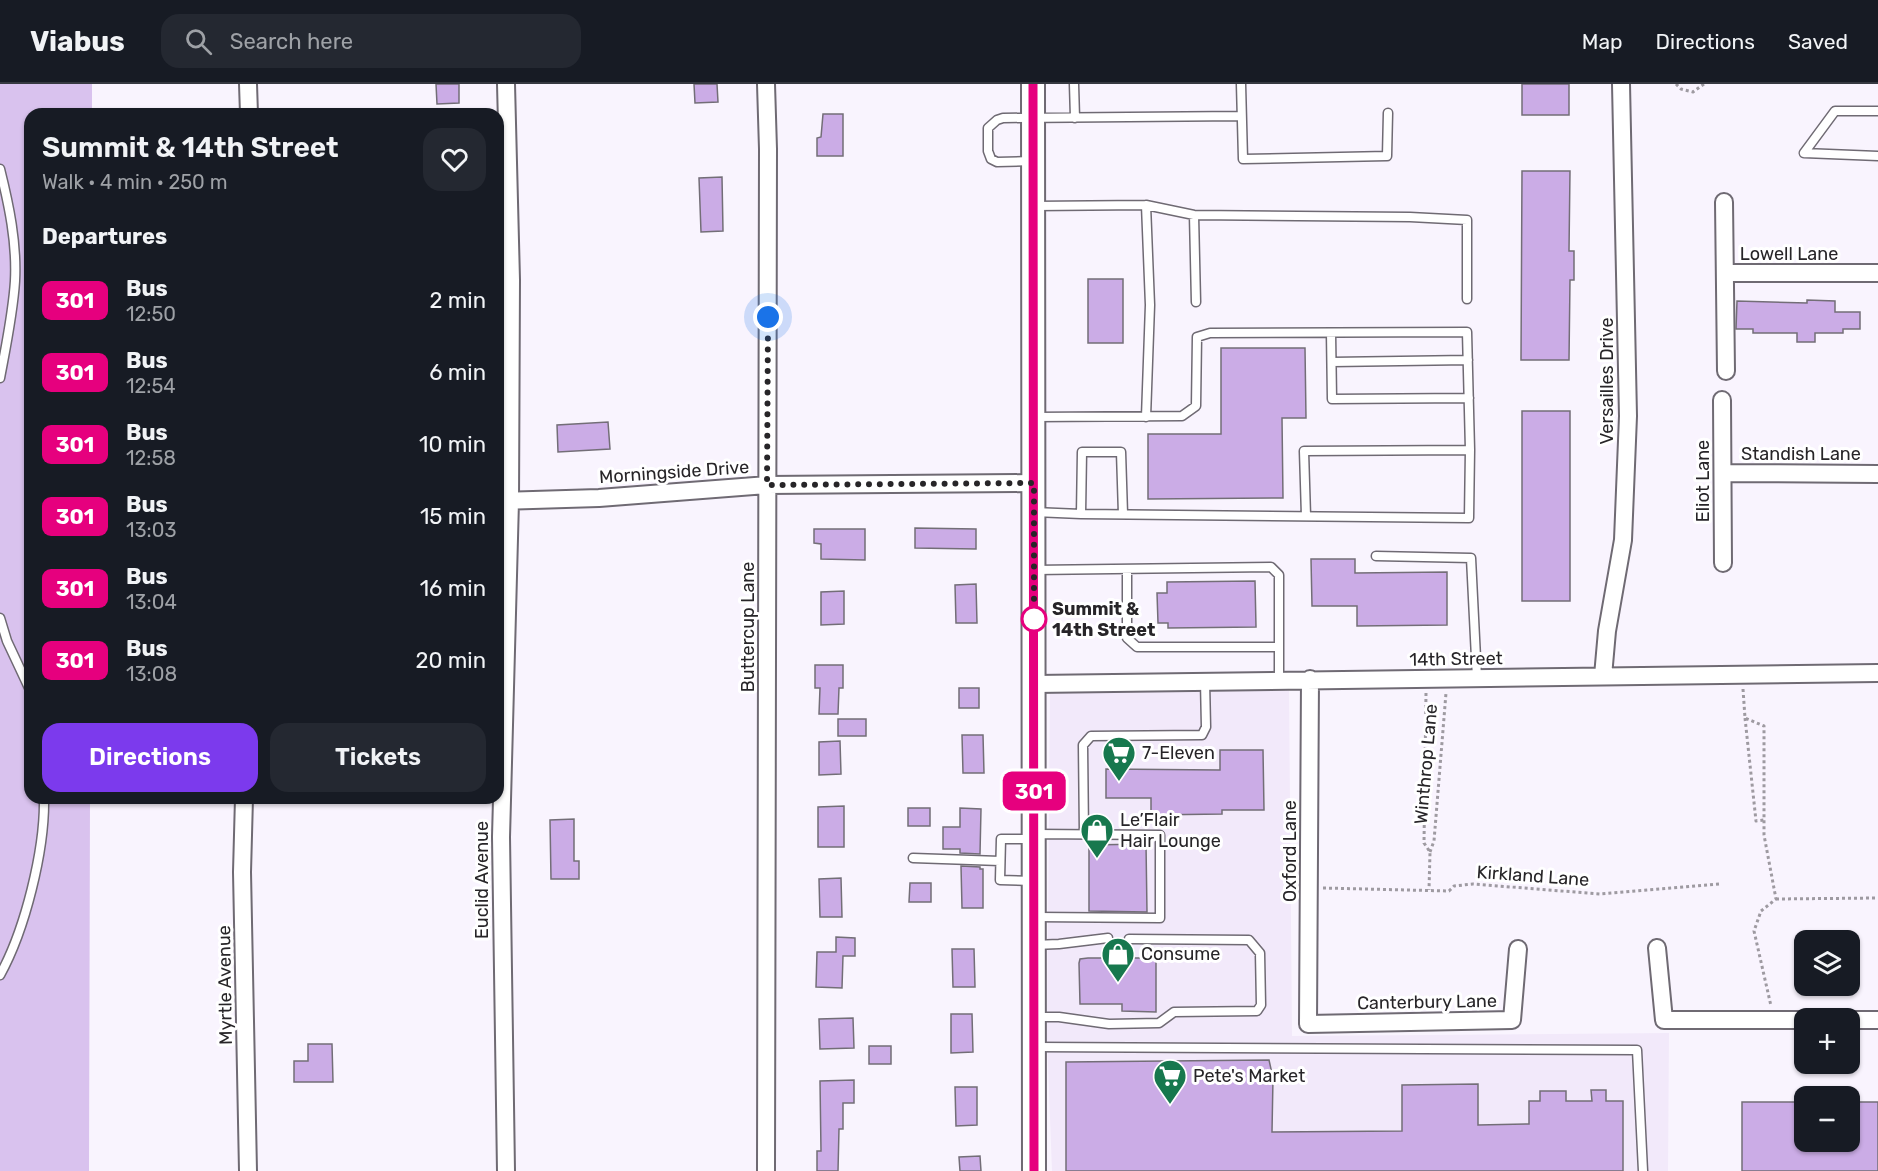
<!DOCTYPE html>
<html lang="en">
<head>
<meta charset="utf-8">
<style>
	body { margin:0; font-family:Rubik,sans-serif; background:#242831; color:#f1f3f6; height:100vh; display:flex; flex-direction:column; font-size:22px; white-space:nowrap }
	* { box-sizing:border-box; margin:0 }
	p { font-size:20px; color:#9ea1a6 }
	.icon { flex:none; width:33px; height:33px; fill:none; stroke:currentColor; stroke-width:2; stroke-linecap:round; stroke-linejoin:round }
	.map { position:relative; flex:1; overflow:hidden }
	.drawer { position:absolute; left:24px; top:24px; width:480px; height:696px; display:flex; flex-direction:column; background:#171b24; border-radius:18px; box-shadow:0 2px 4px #0004 }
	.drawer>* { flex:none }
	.badge { padding:0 12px; border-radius:9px; font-size:21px; line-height:39px }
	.controls { position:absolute; left:1794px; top:846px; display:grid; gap:12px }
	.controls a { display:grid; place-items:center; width:66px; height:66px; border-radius:12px; background:#171b24; box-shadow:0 2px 4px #0004; font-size:30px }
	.you { position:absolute; width:30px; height:30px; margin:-15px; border:4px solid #fff; border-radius:50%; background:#1a73e8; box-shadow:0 0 0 9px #1a73e833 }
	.map>.badge { position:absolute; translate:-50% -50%; box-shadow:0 0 0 3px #fff }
	h2 { padding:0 18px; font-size:22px; line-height:54px }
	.round { display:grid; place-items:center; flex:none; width:63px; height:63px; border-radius:18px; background:#242831 }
	.head { display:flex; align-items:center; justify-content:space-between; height:102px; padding:0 18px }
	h1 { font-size:28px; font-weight:600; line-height:45px }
	.primary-button { display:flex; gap:12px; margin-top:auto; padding:12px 18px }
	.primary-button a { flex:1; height:69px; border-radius:18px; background:#7c3aed; color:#fff; font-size:24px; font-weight:600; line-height:69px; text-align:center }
	.primary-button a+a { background:#242831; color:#f1f3f6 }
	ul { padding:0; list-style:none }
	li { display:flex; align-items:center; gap:18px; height:72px; padding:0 18px }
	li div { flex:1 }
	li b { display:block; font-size:22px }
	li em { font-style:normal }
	li .badge { min-width:66px; font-weight:700; text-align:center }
	header { display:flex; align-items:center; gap:36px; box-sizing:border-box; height:84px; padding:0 30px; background:#171b24; border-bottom:2px solid #363941 }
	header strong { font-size:28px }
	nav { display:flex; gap:33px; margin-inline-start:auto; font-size:21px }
	.search { width:420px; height:54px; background:#242831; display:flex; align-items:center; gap:15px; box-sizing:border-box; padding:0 21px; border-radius:18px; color:#9ea1a6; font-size:22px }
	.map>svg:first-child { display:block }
	.built { fill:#f2e9fa }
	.green { fill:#d9c2ee }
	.building { fill:#cbace6; stroke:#736e77; stroke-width:1.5 }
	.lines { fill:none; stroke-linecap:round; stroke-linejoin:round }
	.lane-casing { stroke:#6f6a73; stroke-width:11 }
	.street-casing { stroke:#6f6a73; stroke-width:20 }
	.secondary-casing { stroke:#6f6a73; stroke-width:26 }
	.path { stroke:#9e9aa1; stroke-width:3; stroke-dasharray:3 3; stroke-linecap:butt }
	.lane { stroke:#fff; stroke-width:8 }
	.street { stroke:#fff; stroke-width:16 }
	.secondary { stroke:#fff; stroke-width:22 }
	.line-casing { stroke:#fff; stroke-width:14 }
	.line { stroke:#e6007e; stroke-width:9 }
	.walk { stroke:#272528; stroke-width:6; stroke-dasharray:0 10.8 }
	.stop-dot { fill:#fff; stroke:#e6007e; stroke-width:3 }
	.labels { text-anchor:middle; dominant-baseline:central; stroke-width:6; stroke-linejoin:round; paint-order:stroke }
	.street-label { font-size:18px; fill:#272528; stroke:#fff }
	.stop-label { font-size:18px; font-weight:bold; fill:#272528; stroke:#fff; text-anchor:start }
	.poi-label { font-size:18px; fill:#272528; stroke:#fff; text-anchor:start }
</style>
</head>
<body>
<header>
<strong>Viabus</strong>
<div class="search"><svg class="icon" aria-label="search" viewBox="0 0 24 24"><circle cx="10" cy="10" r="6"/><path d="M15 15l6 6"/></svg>Search here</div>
<nav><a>Map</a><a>Directions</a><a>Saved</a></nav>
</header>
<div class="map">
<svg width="1878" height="1087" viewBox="0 0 1878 1087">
	<rect width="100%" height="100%" fill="#f9f4fe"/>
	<path class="built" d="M1289 603 1292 952 1669 949 1668 1087H1052L1047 954 1050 608Z"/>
	<path class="green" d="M0 0H92V30H30V714H90L89 1087H0Z"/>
	<path class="building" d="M436 0H459V19L437 20Z
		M694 0H717L718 18 695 19Z
		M1522 0H1569V31H1522Z
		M823 30H843V72H817V54L821 53Z
		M1522 87H1570L1569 167H1574V196H1570L1569 276H1521Z
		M722 93 723 147 701 148 699 94Z
		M1088 195H1123V259H1088Z
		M1807 216 1835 217V228H1860V245H1843V249H1815V258H1797V249H1753V245H1736L1737 217 1807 219Z
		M1221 264H1305L1306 334H1282L1283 414 1148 415V350H1221Z
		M1522 327H1570V517H1522Z
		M608 338 610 365 558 368 557 341Z
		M915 444 976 445V465L915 464Z
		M814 445H865V476L821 475V460L814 459Z
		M1311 475H1355V489L1447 488V541L1357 542V522H1312Z
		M1255 497 1256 543 1168 544V539H1158L1157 509H1167V498Z
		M976 500 977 539H956L955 501Z
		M844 507V540L821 541V508Z
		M815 581H843V604H839L838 630H819L820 604H815Z
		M959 604H979V624H959Z
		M838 635H866V652H838Z
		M962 651H983L984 689H963Z
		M840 657 841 690 819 691V658Z
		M1220 666H1263L1264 726H1222V730L1151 731V714H1106V685L1220 686Z
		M844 722V763H818V723Z
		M908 724H930V742H908Z
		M960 724 981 725 980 770 960 769V765H943V743H960Z
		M574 735V777H579V795H551L550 736Z
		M1146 760 1147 828 1089 827V761Z
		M961 782 980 783V785H983V824H962Z
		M841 794 842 833H820L819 795Z
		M910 799H931V818H909Z
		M836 853 855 854V872H843L842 904 816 903 817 868H836Z
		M952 865H974L975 903H953Z
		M1088 874H1156V928L1122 927V920H1080L1079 879 1080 875Z
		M951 930H972L973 968 951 969Z
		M853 934 854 964 820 965 819 935Z
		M308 960H332L333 998H294V977H308Z
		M869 962H891V980H869Z
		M1269 976 1273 994 1272 1048 1402 1047V1001L1478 1000V1041L1529 1040V1017H1540V1007H1566V1017H1592L1591 1006H1606V1017H1623V1087H1066V978Z
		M854 996V1019H843V1045H839L838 1087H817V1067H821L820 997Z
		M955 1003H977V1041L956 1042Z
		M1742 1018H1804V1058H1850V1018H1878V1087H1742Z
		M980 1072 981 1087H960L959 1073Z"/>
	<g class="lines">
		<defs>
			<path id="lane" d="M1074 0 1075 34
				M1241 0 1243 75 1387 72 1388 29
				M1804 69 1835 27H1878
				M1804 69 1878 72
				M1031 77 997 78 991 75 988 67V44L997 36 1003 34 1241 32
				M0 85C9 121 17 159 15 197 13 229 6 262 0 294
				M1034 122 1146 121 1194 131 1410 133 1467 136V215
				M1194 131 1196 218
				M1331 249 1332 315 1469 314
				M1332 278 1468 276
				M1034 333 1182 332 1196 322 1197 253 1210 249 1467 248 1470 366
				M1146 333 1150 221 1146 121
				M1034 428 1081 430 1469 434 1470 366 1304 367 1306 432
				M1081 430 1082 368H1121L1123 430
				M1376 472 1471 474 1477 594
				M1127 485V554L1137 563H1279
				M1034 486 1271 483 1279 491V596
				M0 534 7 557 30 606
				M1035 750 1160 751V834L1036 833
				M1084 750 1083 661 1091 652 1202 651 1206 643 1205 597
				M1033 755H1001L1000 796 1034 797
				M913 774 1000 777
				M1034 861 1059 860 1108 854
				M0 891C25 846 45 766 44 714
				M1034 933H1059L1109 940 1159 939 1174 928 1257 927 1261 921 1260 869 1249 856 1129 855
				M1036 963 1637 966 1643 1087"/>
			<path id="street" d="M248 0 249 30
				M506 0 511 196 510 417 501 753 506 1087
				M766 0 768 65 766 1087
				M1724 118 1726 287
				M1726 189H1878
				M1722 316 1723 479
				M1723 389 1878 390
				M498 417 599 414 767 401 1034 399
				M1603 592 1607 547 1623 456 1628 332 1621 0
				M1310 595 1308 940 1512 936 1518 865
				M1035 600 1878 589
				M244 714 242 788 248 1087
				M1657 864 1664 936H1804
				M1850 936H1878"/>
			<path id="secondary" d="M1033 0 1034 1087"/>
		</defs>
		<use href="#lane" class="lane-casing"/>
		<use href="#street" class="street-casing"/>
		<use href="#secondary" class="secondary-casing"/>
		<path class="path" d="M1676 0 1681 5 1693 8 1704 0
			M1743 605 1745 634 1764 642V751L1776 815 1761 827 1754 847 1771 922
			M1426 609 1424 759 1430 768 1429 806
			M1745 634 1756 737 1764 736
			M1430 768 1434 757 1446 609
			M1323 804 1449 807 1454 802 1473 800 1600 810 1720 800
			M1776 815 1878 814"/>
		<use href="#lane" class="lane"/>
		<use href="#street" class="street"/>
		<use href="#secondary" class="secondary"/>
	</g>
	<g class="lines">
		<defs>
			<path id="line" d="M1033 0 1034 1087"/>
		</defs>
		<use href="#line" class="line-casing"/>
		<use href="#line" class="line"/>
		<path class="walk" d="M768 233 767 401 1034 399V535"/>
	</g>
	<defs>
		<symbol id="supermarket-pin" viewBox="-11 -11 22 30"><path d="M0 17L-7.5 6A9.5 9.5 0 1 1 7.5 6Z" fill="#17784e" stroke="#fff"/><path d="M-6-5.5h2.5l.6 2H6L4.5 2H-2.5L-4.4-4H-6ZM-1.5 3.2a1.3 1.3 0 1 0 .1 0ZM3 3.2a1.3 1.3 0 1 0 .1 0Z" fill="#fff"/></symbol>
		<symbol id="shop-pin" viewBox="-11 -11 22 30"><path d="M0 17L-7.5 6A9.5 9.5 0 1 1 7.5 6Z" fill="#17784e" stroke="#fff"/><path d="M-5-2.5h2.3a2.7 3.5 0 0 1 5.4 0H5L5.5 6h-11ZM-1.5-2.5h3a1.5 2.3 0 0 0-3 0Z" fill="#fff"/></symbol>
	</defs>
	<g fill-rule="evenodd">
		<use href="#supermarket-pin" x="1100" y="650" width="38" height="52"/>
		<use href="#shop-pin" x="1078" y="727" width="38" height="52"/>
		<use href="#shop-pin" x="1099" y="851" width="38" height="52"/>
		<use href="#supermarket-pin" x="1151" y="973" width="38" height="52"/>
	</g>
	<circle class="stop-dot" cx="1034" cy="535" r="12"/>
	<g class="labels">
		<g class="street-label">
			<text x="1789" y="170">Lowell Lane</text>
			<text transform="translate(1607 297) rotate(-90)">Versailles Drive</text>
			<text x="1801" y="370">Standish Lane</text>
			<text transform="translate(674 388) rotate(-4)">Morningside Drive</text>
			<text transform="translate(1703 397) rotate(-90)">Eliot Lane</text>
			<text transform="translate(748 543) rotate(-90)">Buttercup Lane</text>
			<text transform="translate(1456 575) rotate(-1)">14th Street</text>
			<text transform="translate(1426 680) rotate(-85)">Winthrop Lane</text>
			<text transform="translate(1290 767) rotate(-90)">Oxford Lane</text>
			<text transform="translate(1533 792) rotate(4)">Kirkland Lane</text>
			<text transform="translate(482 796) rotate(-90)">Euclid Avenue</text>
			<text transform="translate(225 901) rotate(-91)">Myrtle Avenue</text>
			<text transform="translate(1427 918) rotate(-1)">Canterbury Lane</text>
		</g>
		<g class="stop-label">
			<text x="1052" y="525">Summit &amp;<tspan x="1052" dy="21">14th Street</tspan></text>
		</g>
		<g class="poi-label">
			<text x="1142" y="669">7-Eleven</text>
			<text x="1120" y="736">Le’Flair<tspan x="1120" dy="21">Hair Lounge</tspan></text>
			<text x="1141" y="870">Consume</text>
			<text x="1193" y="992">Pete's Market</text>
		</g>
	</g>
</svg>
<div class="controls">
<a><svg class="icon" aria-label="layers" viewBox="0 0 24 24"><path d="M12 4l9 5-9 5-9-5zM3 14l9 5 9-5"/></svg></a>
<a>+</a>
<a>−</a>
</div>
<div class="you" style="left:768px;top:233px"></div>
<b class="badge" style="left:1034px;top:707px;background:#e6007e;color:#fff">301</b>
<section class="drawer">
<div class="head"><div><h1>Summit &amp; 14th Street</h1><p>Walk · 4 min · 250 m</p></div><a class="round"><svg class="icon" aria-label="heart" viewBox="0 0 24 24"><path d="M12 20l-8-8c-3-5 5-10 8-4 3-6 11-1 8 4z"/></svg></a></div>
<h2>Departures</h2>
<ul>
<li><span class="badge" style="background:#e6007e;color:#fff">301</span><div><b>Bus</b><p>12:50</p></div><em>2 min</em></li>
<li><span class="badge" style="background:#e6007e;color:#fff">301</span><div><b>Bus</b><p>12:54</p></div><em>6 min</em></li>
<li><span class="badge" style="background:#e6007e;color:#fff">301</span><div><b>Bus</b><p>12:58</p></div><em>10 min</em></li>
<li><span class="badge" style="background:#e6007e;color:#fff">301</span><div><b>Bus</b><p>13:03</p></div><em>15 min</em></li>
<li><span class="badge" style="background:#e6007e;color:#fff">301</span><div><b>Bus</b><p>13:04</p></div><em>16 min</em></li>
<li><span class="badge" style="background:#e6007e;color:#fff">301</span><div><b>Bus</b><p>13:08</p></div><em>20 min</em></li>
</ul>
<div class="primary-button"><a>Directions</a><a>Tickets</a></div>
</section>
</div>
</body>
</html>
